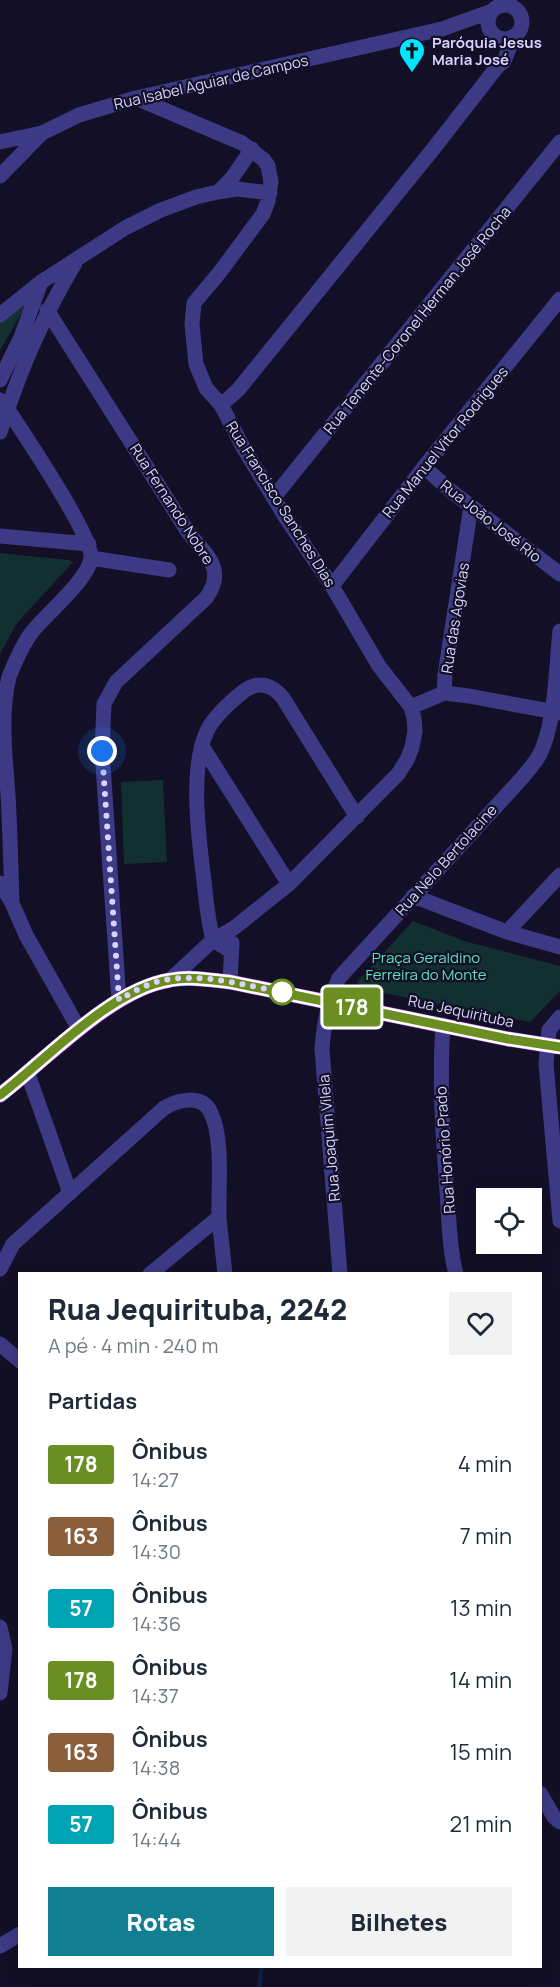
<!DOCTYPE html>
<html lang="pt">
<head>
<meta charset="utf-8">
<style>
	body { margin:0; font-family:Manrope,sans-serif; background:#f2f2f3; color:#1f2937; height:100vh; display:flex; flex-direction:column; font-size:22px; white-space:nowrap }
	* { box-sizing:border-box; margin:0 }
	p { font-size:20px; color:#747a83 }
	.icon { flex:none; width:33px; height:33px; fill:none; stroke:currentColor; stroke-width:2; stroke-linecap:round; stroke-linejoin:round }
	.map { position:relative; flex:1; overflow:hidden }
	.drawer { position:absolute; left:18px; top:1272px; width:524px; height:696px; display:flex; flex-direction:column; background:#fff; border-radius:0px; box-shadow:0 3px 15px #0003 }
	.drawer>* { flex:none }
	.badge { padding:0 12px; border-radius:4px; font-size:21px; line-height:39px }
	.controls { position:absolute; left:476px; top:1188px; display:grid; gap:12px }
	.controls a { display:grid; place-items:center; width:66px; height:66px; border-radius:0px; background:#fff; box-shadow:0 3px 15px #0003; font-size:30px }
	.you { position:absolute; width:30px; height:30px; margin:-15px; border:4px solid #fff; border-radius:50%; background:#1a73e8; box-shadow:0 0 0 9px #1a73e833 }
	.map>.badge { position:absolute; translate:-50% -50%; box-shadow:0 0 0 3px #fff }
	h2 { padding:0 30px; font-size:22px; line-height:54px }
	.round { display:grid; place-items:center; flex:none; width:63px; height:63px; border-radius:0px; background:#f2f2f3 }
	.headline { display:flex; align-items:center; justify-content:space-between; height:102px; padding:0 30px }
	h1 { font-size:28px; font-weight:800; line-height:45px }
	.primary-button { display:flex; gap:12px; margin-top:auto; padding:12px 30px }
	.primary-button a { flex:1; height:69px; border-radius:0px; background:#117e91; color:#fff; font-size:24px; font-weight:800; line-height:69px; text-align:center }
	.primary-button a+a { background:#f2f2f3; color:#1f2937 }
	ul { padding:0; list-style:none }
	li { display:flex; align-items:center; gap:18px; height:72px; padding:0 30px }
	li div { flex:1 }
	li b { display:block; font-size:22px }
	li em { font-style:normal }
	li .badge { min-width:66px; font-weight:700; text-align:center }
	.map>svg:first-child { display:block }
	.green { fill:#12302f }
	.lines { fill:none; stroke-linecap:round; stroke-linejoin:round }
	.stream { stroke:#0c2248; stroke-width:4 }
	.minor { stroke:#3d3a85; stroke-width:15 }
	.major { stroke:#c25bff; stroke-width:15 }
	.line-casing { stroke:#fff; stroke-width:14 }
	.line { stroke:#6b8e23; stroke-width:9 }
	.walk { stroke:#d9d4ff; stroke-width:6; stroke-dasharray:0 10.8 }
	.stop-dot { fill:#fff; stroke:#6b8e23; stroke-width:3 }
	.labels { text-anchor:middle; dominant-baseline:central; stroke-width:4.5; stroke-linejoin:round; paint-order:stroke }
	.poi-label { font-size:15px; font-weight:bold; fill:#d9d4ff; stroke:#130f26; text-anchor:start }
	.street-label { font-size:15px; fill:#d9d4ff; stroke:#130f26 }
	.park-label { font-size:15px; fill:#5fe0c0; stroke:#130f26 }
</style>
</head>
<body>
<div class="map">
<svg width="560" height="1987" viewBox="0 0 560 1987">
	<rect width="100%" height="100%" fill="#130f26"/>
	<path class="green" d="M28 302 0 350V315Z
		M0 553 68 560 73 562 17 623 0 654Z
		M163 780 167 862 124 864 121 782Z
		M413 921 464 941 560 966V991L530 1022 358 988 357 982Z"/>
	<g class="lines">
		<path class="stream" d="M259 1987 262 1966"/>
		<path class="minor" d="M488 22a17 17 0 1 1 34 0a17 17 0 1 1-34 0Z
			M136 98 242 143 264 160 268 166 271 182 268 201 263 214 220 272 194 303 192 324 196 364 206 388 221 405 243 447 286 518 332 586 379 666 411 707 414 718 415 731 412 747 407 760 398 774 289 884 234 928 213 940 171 979
			M0 142 42 133
			M0 176 42 133 79 115 136 98 442 29 492 11
			M218 192 237 189 270 193
			M47 310 188 532C206 555 227 569 206 598L116 682 104 704 102 751 119 1000
			M0 315 41 282 125 228 161 210 196 197 218 192 232 178 252 149
			M0 380 21 337 41 282
			M0 400 7 408C23 433 93 536 91 558 89 579 45 615 32 632 22 645 15 662 9 677 0 713 5 757 8 794 10 831 11 867 12 903
			M221 405 238 390 434 148 497 67 504 61 514 36
			M0 432C19 372 43 316 75 263
			M424 467 451 491 560 574
			M274 497 560 142
			M0 536 89 544
			M91 558 169 570
			M332 586 424 467 560 299
			M444 693 469 696 560 713
			M411 707 444 693 445 675 471 506
			M202 746 289 884
			M0 883 12 903 26 935 79 1029
			M413 896 507 932 560 947
			M507 932 560 875
			M231 951 213 940C208 921 206 901 204 881 199 840 189 769 207 731 215 715 230 702 244 691 259 680 273 685 283 698L357 817
			M230 982 232 943
			M560 1017 549 1030 546 1064 560 1221
			M443 1025C439 1081 443 1135 447 1191 449 1218 449 1248 456 1274
			M28 1074 70 1193
			M0 1269 13 1244 164 1108C177 1100 201 1094 210 1111 224 1138 218 1187 219 1218 221 1236 223 1255 225 1274
			M150 1274 219 1217
			M340 1274 322 1049C324 1022 328 1003 339 978L522 778C530 768 539 759 543 747 556 713 556 668 560 631
			M0 1344 20 1361
			M0 1627 5 1649 0 1693
			M540 1793 554 1817 560 1822
			M0 1946 20 1934"/>
		<path class="major" d="M0 1095C47 1059 112 989 170 980 190 976 210 980 230 982L508 1039 560 1047"/>
	</g>
	<g class="lines">
		<defs>
			<path id="line" d="M0 1095C47 1059 111 989 170 980 190 976 210 980 230 982L508 1039 560 1047"/>
		</defs>
		<use href="#line" class="line-casing"/>
		<use href="#line" class="line"/>
		<path class="walk" d="M102 751 119 1000C131 993 143 986 156 982 197 971 244 985 285 993L282 992"/>
	</g>
	<defs>
		<symbol id="church-pin" viewBox="-11 -11 22 30"><path d="M0 17L-7.5 6A9.5 9.5 0 1 1 7.5 6Z" fill="#00e5ff" stroke="#130f26"/><path d="M-1.2-6h2.4v3.5h3.3v2.4h-3.3V6h-2.4V-.1h-3.3v-2.4h3.3Z" fill="#111"/></symbol>
	</defs>
	<g fill-rule="evenodd">
		<use href="#church-pin" x="397" y="36" width="30" height="40"/>
	</g>
	<circle class="stop-dot" cx="282" cy="992" r="12"/>
	<g class="labels">
		<g class="poi-label">
			<text x="432" y="42">Paróquia Jesus<tspan x="432" dy="17">Maria José</tspan></text>
		</g>
		<g class="street-label">
			<text transform="translate(211 82) rotate(-13)">Rua Isabel Aguiar de Campos</text>
			<text transform="translate(417 320) rotate(-51)">Rua Tenente-Coronel Herman José Rocha</text>
			<text transform="translate(445 442) rotate(-51)">Rua Manuel Vitor Rodrigues</text>
			<text transform="translate(172 504) rotate(57)">Rua Fernando Nobre</text>
			<text transform="translate(281 504) rotate(58)">Rua Francisco Sanches Dias</text>
			<text transform="translate(491 521) rotate(38)">Rua João José Rio</text>
			<text transform="translate(455 618) rotate(-81)">Rua das Agovias</text>
			<text transform="translate(446 860) rotate(-48)">Rua Nelo Bertolacine</text>
			<text transform="translate(461 1011) rotate(12)">Rua Jequirituba</text>
			<text transform="translate(329 1138) rotate(-95)">Rua Joaquim Vilela</text>
			<text transform="translate(445 1150) rotate(-94)">Rua Honório Prado</text>
		</g>
		<g class="park-label">
			<text x="426" y="957">Praça Geraldino<tspan x="426" dy="17">Ferreira do Monte</tspan></text>
		</g>
	</g>
</svg>
<div class="controls">
<a><svg class="icon" aria-label="locate" viewBox="0 0 24 24"><circle cx="12" cy="12" r="6"/><path d="M12 2v4M12 18v4M2 12h4M18 12h4"/></svg></a>
</div>
<div class="you" style="left:102px;top:751px"></div>
<b class="badge" style="left:352px;top:1007px;background:#6b8e23;color:#fff">178</b>
<section class="drawer">
<div class="headline"><div><h1>Rua Jequirituba, 2242</h1><p>A pé · 4 min · 240 m</p></div><a class="round"><svg class="icon" aria-label="heart" viewBox="0 0 24 24"><path d="M12 20l-8-8c-3-5 5-10 8-4 3-6 11-1 8 4z"/></svg></a></div>
<h2>Partidas</h2>
<ul>
<li><span class="badge" style="background:#6b8e23;color:#fff">178</span><div><b>Ônibus</b><p>14:27</p></div><em>4 min</em></li>
<li><span class="badge" style="background:#8b5e3c;color:#fff">163</span><div><b>Ônibus</b><p>14:30</p></div><em>7 min</em></li>
<li><span class="badge" style="background:#00a3b4;color:#fff">57</span><div><b>Ônibus</b><p>14:36</p></div><em>13 min</em></li>
<li><span class="badge" style="background:#6b8e23;color:#fff">178</span><div><b>Ônibus</b><p>14:37</p></div><em>14 min</em></li>
<li><span class="badge" style="background:#8b5e3c;color:#fff">163</span><div><b>Ônibus</b><p>14:38</p></div><em>15 min</em></li>
<li><span class="badge" style="background:#00a3b4;color:#fff">57</span><div><b>Ônibus</b><p>14:44</p></div><em>21 min</em></li>
</ul>
<div class="primary-button"><a>Rotas</a><a>Bilhetes</a></div>
</section>
</div>
</body>
</html>
